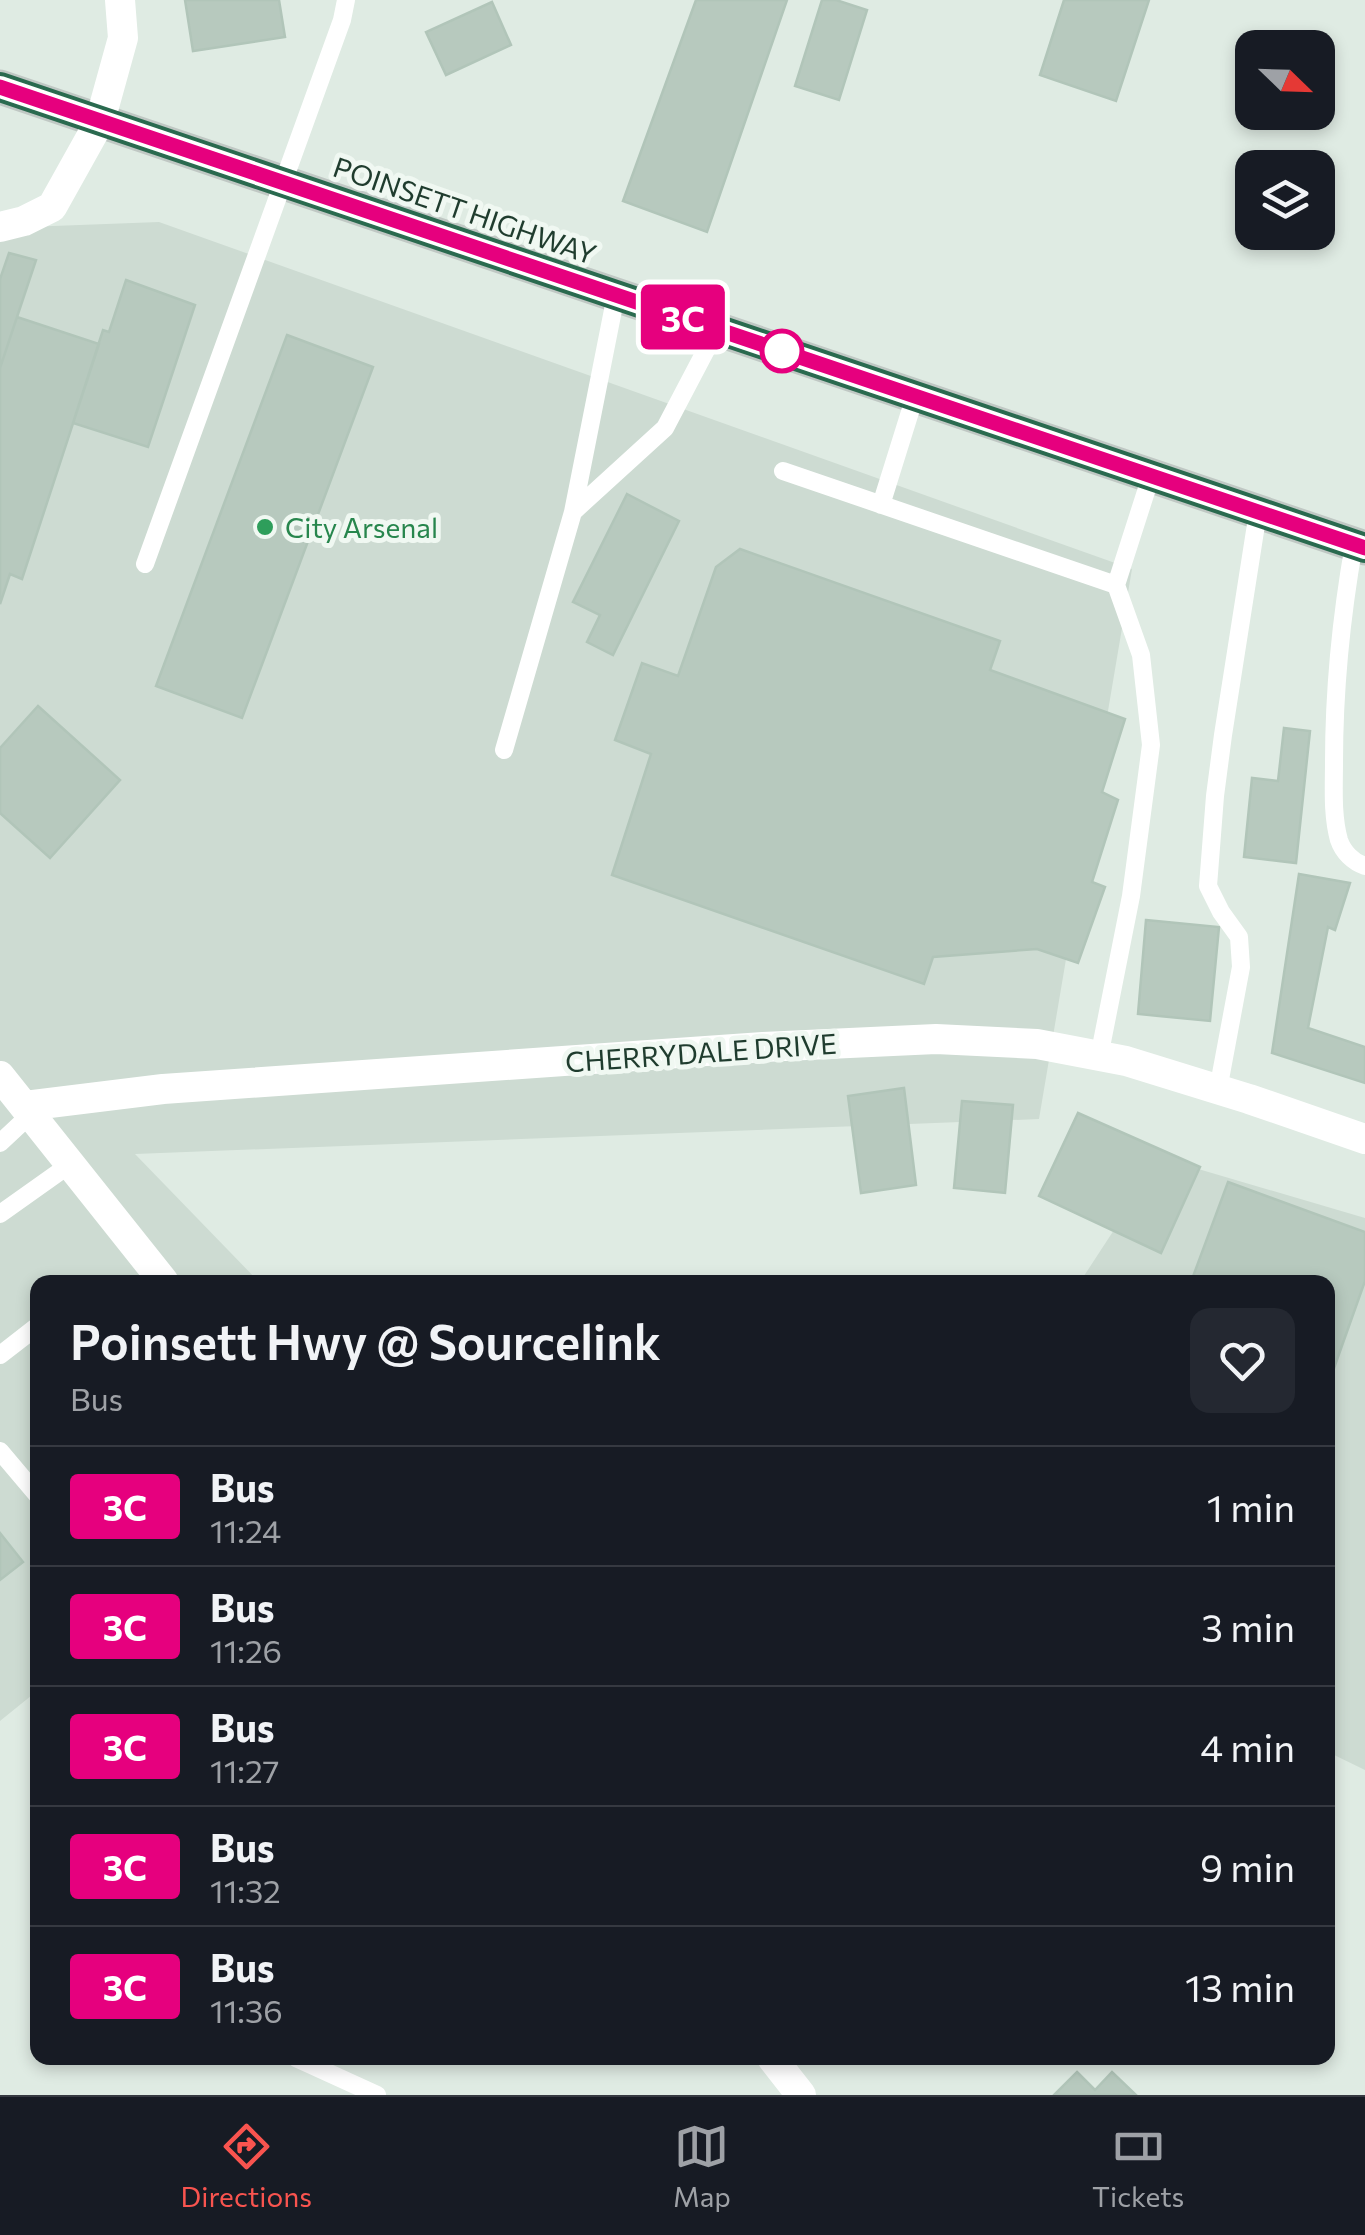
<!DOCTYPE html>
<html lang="en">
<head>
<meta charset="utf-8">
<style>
	body { margin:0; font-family:Commissioner,sans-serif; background:#242831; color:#f1f3f6; height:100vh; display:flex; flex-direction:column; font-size:38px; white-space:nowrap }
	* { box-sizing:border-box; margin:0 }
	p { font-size:32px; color:#9ea1a6 }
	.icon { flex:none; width:55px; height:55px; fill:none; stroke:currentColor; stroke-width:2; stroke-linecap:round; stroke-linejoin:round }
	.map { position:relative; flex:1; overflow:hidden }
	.drawer { position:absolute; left:30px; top:1275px; width:1305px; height:790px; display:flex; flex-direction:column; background:#171b24; border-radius:20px; box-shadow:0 5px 15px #0003 }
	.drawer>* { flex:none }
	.badge { padding:0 20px; border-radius:8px; font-size:35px; line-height:65px }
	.needle { width:65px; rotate:113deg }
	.fabs { position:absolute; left:1235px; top:30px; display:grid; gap:20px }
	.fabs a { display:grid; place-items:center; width:100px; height:100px; border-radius:20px; background:#171b24; box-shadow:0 5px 15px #0003; font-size:50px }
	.map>.badge { position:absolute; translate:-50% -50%; box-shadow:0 0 0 5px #fff }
	.round { display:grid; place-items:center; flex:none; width:105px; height:105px; border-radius:20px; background:#242831 }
	.overview { display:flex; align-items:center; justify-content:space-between; height:170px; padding:0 40px }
	h1 { font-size:48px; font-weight:600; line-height:75px }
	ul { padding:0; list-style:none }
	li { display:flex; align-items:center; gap:30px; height:120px; padding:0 40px; border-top:2px solid #363941 }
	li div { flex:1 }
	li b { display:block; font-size:38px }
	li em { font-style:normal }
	li .badge { min-width:110px; font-weight:700; text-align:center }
	.menu { display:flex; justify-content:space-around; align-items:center; height:140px; border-top:2px solid #363941; background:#171b24; font-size:28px; color:#9ea1a6 }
	.menu a { display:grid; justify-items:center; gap:5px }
	.menu .current { color:#f9544f }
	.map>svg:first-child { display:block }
	.built { fill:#cddbd2 }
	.building { fill:#b7c9be; stroke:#b1c5b9; stroke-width:2.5 }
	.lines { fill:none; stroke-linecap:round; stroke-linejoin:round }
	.highway-casing { stroke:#c0c8c4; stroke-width:35 }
	.lane { stroke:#fff; stroke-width:18 }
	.street { stroke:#fff; stroke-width:30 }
	.highway { stroke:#2a6a4f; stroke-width:30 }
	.line-casing { stroke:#fff; stroke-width:22 }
	.line { stroke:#e6007e; stroke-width:15 }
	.stop-dot { fill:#fff; stroke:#e6007e; stroke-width:5 }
	.leisure-dot { fill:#2e9e5b; stroke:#f0f8f2; stroke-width:4 }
	.labels { text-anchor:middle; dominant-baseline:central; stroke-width:10; stroke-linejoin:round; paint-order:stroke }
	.street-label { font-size:28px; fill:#1f3c2e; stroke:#f0f8f2 }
	.leisure-label { font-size:28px; fill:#27864d; stroke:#f0f8f2; text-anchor:start }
</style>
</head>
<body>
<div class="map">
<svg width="1365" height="2095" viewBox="0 0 1365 2095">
	<rect width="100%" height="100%" fill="#dfebe3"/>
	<path class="built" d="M159 222 1132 569 1039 1119 135 1154 259 1282H38L37 1691 0 1721V228Z
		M1161 1158 1365 1218V1770L1328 1752V1282H1080Z"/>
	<path class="building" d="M185 0H279L285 37 193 51Z
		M696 0H787L707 232 623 201Z
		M822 0H836L867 10 839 100 795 86Z
		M1064 0H1149L1116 101 1040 75Z
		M492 2 511 45 446 75 426 32Z
		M9 253 36 260 0 368V279Z
		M126 280 195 305 148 447 73 423 103 330 109 332Z
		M17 317 99 344 22 579 10 574 0 604V368Z
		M287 335 373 367 242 718 156 686Z
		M627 494 679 521 613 655 587 642 600 615 573 602Z
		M740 549 1000 641 990 670 1125 719 1102 792 1118 800 1092 882 1105 887 1078 963 1037 949 933 957 924 984 612 875 651 754 615 740 642 663 678 676 716 567Z
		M38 706 120 780 50 858 0 813V748Z
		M1284 728 1310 731 1296 863 1244 857 1252 778 1278 781Z
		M1299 874 1350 883 1335 930 1328 927 1308 1028 1365 1047V1083L1272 1053Z
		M1146 920 1219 927 1210 1021 1138 1014Z
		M904 1088 916 1185 861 1193 848 1096Z
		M962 1101 1013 1105 1005 1193 954 1188Z
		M1078 1113 1200 1167 1161 1253 1039 1196Z
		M1228 1182 1365 1232V1281L1328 1385V1282H1191Z
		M0 1533 23 1562 0 1580Z
		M1077 2072 1095 2090 1112 2072 1136 2095H1054Z"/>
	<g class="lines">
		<defs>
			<path id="highway" d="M0 87 1365 548"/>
		</defs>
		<use href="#highway" class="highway-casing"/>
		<path class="lane" d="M783 471 1116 585 1141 655 1151 745 1131 896 1099 1057
			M881 505 915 396
			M574 511 665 428 717 329
			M1354 544C1341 618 1334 687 1334 762 1334 787 1332 815 1339 840 1343 852 1353 862 1365 866
			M145 564 342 20 346 0
			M1116 585 1151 476
			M504 750 573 512 616 295
			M1218 1090 1241 967 1239 937 1221 912 1208 886 1215 796 1223 735 1258 512
			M0 1143 31 1114
			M0 1214 69 1165
			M0 1355 35 1328 38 1331
			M0 1451 38 1496
			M296 2058 377 2095"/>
		<path class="street" d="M0 227 24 221 52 207 100 121 123 38 120 0
			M0 1076 164 1282
			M25 1106 163 1089 763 1047 936 1039 1037 1044 1126 1061 1249 1099 1365 1139
			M772 2058 801 2095"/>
		<use href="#highway" class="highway"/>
	</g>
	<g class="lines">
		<defs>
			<path id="line" d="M0 87 1365 548"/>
		</defs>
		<use href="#line" class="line-casing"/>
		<use href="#line" class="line"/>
	</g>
	<circle class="stop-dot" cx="782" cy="351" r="20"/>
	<circle class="leisure-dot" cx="265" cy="527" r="10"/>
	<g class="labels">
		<g class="street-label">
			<text transform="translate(465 210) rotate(19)">POINSETT HIGHWAY</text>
			<text transform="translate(701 1052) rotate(-4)">CHERRYDALE DRIVE</text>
		</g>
		<g class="leisure-label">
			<text x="285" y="527">City Arsenal</text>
		</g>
	</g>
</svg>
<div class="fabs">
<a><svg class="needle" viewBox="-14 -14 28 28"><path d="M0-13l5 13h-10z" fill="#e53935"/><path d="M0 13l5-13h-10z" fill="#9ea1a6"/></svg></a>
<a><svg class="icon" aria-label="layers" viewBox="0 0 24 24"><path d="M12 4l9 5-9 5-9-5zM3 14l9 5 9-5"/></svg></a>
</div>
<b class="badge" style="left:683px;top:317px;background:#e6007e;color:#fff">3C</b>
<section class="drawer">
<div class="overview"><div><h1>Poinsett Hwy @ Sourcelink</h1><p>Bus</p></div><a class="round"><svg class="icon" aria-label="heart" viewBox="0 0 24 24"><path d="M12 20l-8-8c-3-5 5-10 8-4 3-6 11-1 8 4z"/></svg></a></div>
<ul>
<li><span class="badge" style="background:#e6007e;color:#fff">3C</span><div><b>Bus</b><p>11:24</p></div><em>1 min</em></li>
<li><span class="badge" style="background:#e6007e;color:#fff">3C</span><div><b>Bus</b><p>11:26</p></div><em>3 min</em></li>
<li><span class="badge" style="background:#e6007e;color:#fff">3C</span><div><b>Bus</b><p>11:27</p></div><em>4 min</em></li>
<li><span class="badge" style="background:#e6007e;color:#fff">3C</span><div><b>Bus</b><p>11:32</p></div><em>9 min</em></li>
<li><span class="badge" style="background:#e6007e;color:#fff">3C</span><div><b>Bus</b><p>11:36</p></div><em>13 min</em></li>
</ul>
</section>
</div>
<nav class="menu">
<a class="current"><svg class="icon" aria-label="directions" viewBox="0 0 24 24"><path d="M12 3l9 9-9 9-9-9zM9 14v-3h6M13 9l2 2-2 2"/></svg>Directions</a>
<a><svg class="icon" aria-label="map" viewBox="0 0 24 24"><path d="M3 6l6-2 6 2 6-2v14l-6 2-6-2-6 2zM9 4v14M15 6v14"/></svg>Map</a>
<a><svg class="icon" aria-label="tickets" viewBox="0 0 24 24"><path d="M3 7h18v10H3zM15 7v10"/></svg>Tickets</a>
</nav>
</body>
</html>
